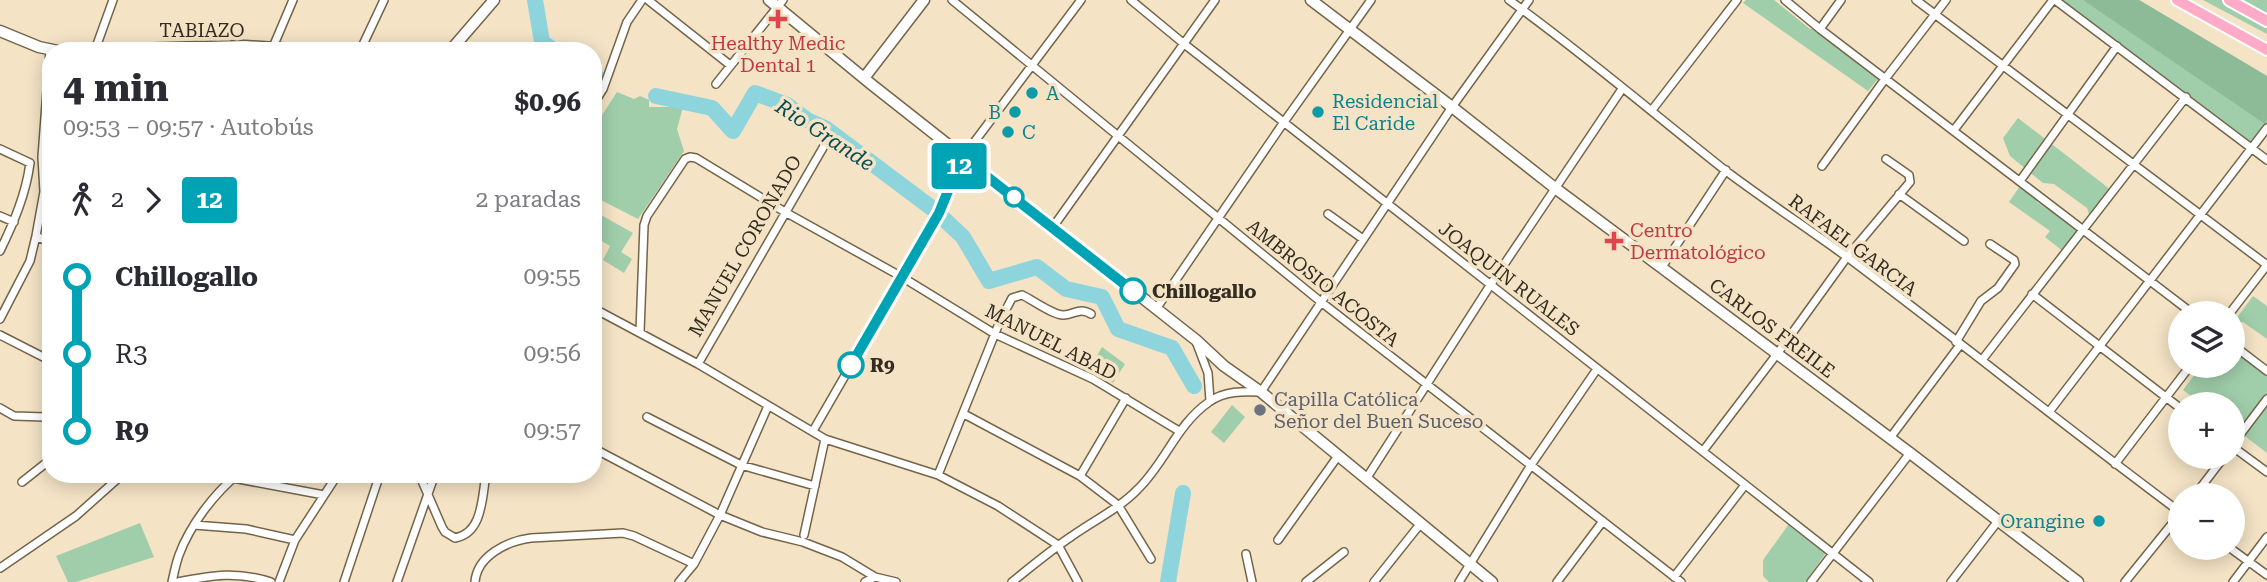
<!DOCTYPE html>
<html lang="es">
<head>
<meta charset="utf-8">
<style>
	body { margin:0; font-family:"Roboto Serif",serif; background:#f7f7f7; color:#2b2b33; height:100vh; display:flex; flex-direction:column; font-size:26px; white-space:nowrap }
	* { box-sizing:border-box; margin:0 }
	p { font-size:23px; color:#7c7c81 }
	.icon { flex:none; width:38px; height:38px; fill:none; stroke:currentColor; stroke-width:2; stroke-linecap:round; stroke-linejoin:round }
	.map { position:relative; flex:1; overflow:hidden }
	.side { position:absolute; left:42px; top:42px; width:560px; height:441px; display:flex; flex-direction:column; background:#fff; border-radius:28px; box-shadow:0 4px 18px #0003 }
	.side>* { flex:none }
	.badge { padding:0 14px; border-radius:5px; font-size:24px; line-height:46px }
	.tools { position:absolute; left:2168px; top:301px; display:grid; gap:14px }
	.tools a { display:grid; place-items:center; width:77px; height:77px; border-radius:50%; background:#fff; box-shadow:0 4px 18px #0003; font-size:35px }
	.map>.badge { position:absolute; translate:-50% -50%; box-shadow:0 0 0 4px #fff }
	.legs { display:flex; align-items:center; gap:10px; height:77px; padding:0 21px; font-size:23px }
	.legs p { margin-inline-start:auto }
	.headline { display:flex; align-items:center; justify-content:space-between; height:119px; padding:0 21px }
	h1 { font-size:38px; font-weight:700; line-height:52px }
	ul { padding:0 21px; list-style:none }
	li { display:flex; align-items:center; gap:24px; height:77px; font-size:26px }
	li i { display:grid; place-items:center; width:10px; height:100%; margin:0 9px; background:currentColor }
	li i::after { content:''; width:18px; height:18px; margin:-9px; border:5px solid; border-radius:50%; background:#fff }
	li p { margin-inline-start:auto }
	li:first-child i { background:linear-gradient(#0000 50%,currentColor 0) }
	li:last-child i { background:linear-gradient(currentColor 50%,#0000 0) }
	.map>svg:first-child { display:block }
	.green { fill:#a0ceaa }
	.forest { fill:#8dbb97 }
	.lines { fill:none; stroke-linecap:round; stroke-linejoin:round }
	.river { stroke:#8dd4dd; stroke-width:16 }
	.street-casing { stroke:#73644a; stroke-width:10 }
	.secondary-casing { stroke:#73644a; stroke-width:13 }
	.primary-casing { stroke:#fff; stroke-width:14 }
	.street { stroke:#fff; stroke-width:7 }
	.secondary { stroke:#fff; stroke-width:10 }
	.primary { stroke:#ffaac7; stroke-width:10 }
	.line-1-casing { stroke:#fff; stroke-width:16 }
	.line-1 { stroke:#00a3b4; stroke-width:10 }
	.health-dot { fill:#e0444e; stroke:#f4e3c5; stroke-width:2.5 }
	.culture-dot { fill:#0f9aa8; stroke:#f4e3c5; stroke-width:2.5 }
	.stop-1-dot { fill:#fff; stroke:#00a3b4; stroke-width:3.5 }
	.worship-dot { fill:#6b7280; stroke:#f4e3c5; stroke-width:2.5 }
	.labels { text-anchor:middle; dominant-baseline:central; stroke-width:7; stroke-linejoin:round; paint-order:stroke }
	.street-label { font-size:19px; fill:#332d21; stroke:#f4e3c5 }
	.health-label { font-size:19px; fill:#be3a42; stroke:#f4e3c5 }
	.culture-label { font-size:19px; fill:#0d838f; stroke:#f4e3c5; text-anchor:start }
	.stop-label { font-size:19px; font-weight:bold; fill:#332d21; stroke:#f4e3c5; text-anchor:start }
	.worship-label { font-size:19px; fill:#5b616d; stroke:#f4e3c5; text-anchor:start }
	.water-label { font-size:21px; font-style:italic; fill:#074950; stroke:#f4e3c5 }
</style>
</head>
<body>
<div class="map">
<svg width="2267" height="582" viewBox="0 0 2267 582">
	<rect width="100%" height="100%" fill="#f4e3c5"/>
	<path class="green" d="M1746 0H1774L1810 29H1826L1882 74 1868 91 1743 3Z
		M2057 0H2139L2267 76V121L2250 143Z
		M2203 0H2267V34Z
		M617 92 634 99 640 96 649 100V107H683L677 129 684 151 638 219 593 196V129Z
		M2018 118 2111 190 2090 217 2087 208 2054 184 2043 183 2010 156 2003 138Z
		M2024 180 2037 192V202L2074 226 2083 227 2064 252 2045 237 2050 231 2009 202Z
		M601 215 633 233 621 252 632 259 624 273 603 260 610 246 593 236V230Z
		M2253 296 2267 306V339L2243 322 2233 323Z
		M1102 347 1125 364 1113 383 1103 376 1111 364H1114L1111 361 1100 378 1088 371Z
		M2233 349 2267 368V453L2233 427V404H2202L2183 390 2201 366H2233Z
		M1232 405 1245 417 1224 443 1211 432Z
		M1794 517 1831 546 1805 582H1769L1763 576V560Z
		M140 523 154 557 76 582H68L56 556Z"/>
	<path class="forest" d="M2083 0H2139L2267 76V121L2265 124Z"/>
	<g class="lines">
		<path class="river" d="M535 0 542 42 555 51
			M593 75 596 76
			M656 96 712 108 733 131 755 93 787 105 807 120 825 128 933 209
			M944 219 963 237 989 281 1037 267 1066 289 1102 297 1118 329 1172 348 1194 386
			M1168 582 1183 493"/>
		<defs>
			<path id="street" d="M648 0 730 65
				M952 0 1321 302 1681 582
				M1131 0 1183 43 1869 582
				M1509 0C1584 54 1654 114 1726 171 1766 201 1807 228 1847 257 1959 341 2068 429 2180 512
				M1785 0 1820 29 2192 313
				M1916 0 2267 265
				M2055 0 2267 160
				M1820 29 1841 0
				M273 47 293 0
				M95 50 113 0
				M360 51 384 0
				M716 84 783 0
				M593 105 603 89 627 22 642 0
				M1652 110 1737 0
				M1954 130 2053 0
				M0 149 30 163
				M1822 166 1885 79 1946 0
				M2020 181 2117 46
				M1899 194 1964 241
				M1328 214 1363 239
				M0 216 14 222
				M1053 227 1215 0
				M36 236 51 243
				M0 251C14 222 26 194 30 163
				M1662 267 1726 170
				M2032 294 2180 408
				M593 308 698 364 825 439 938 475 998 506 1058 545 1078 582
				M1156 309 1284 122 1371 0
				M2230 313 2267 265
				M0 319 30 261 36 236 44 192 42 157 50 50
				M640 332 644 225 647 216 685 159 690 157 696 158 785 212 902 277 995 334 1093 379 1179 431
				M0 335 51 361
				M1956 342 1981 301 1998 288 2015 264 2014 260 1990 244
				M1197 344 1208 373 1210 401
				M2233 345 2267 371
				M1982 360 2186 97
				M698 364 824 146
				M0 408 14 416 45 417
				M2049 412 2267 128
				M964 414 1080 476 1118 505 1151 559
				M647 417 741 465 815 486
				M813 431 939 213 963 157 1081 0
				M1890 438 1960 345
				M2233 444 2267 399
				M2233 447 2267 472
				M593 448 720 515 762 532 803 542 842 557 875 577 896 582
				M1703 451 1777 354 1847 257 1910 182 1909 175 1886 159
				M2115 464 2190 366
				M419 474 442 527 445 532 455 538C483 533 482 497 486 474
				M938 475 1000 321 1012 298 1022 295C1031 299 1054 316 1064 315 1075 314 1080 307 1091 314
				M1080 476 1126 398
				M233 478 324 495
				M1366 479 1491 284 1622 89
				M22 482 51 459
				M2195 495 2224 457
				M194 525 246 529 295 540
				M804 535 825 439
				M1278 540 1338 456
				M2230 548 2267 575
				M1246 554 1252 582
				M0 568 76 516 123 474
				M1674 577 1745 485
				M172 582C174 573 176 563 179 555 190 525 214 494 238 474
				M178 582C213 575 237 571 271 582
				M279 582 295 540 338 474
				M344 582 380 474
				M397 582 435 474
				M475 582C477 556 507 541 531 538L623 533 634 536 694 564
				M679 582 694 564 720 515 768 406
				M865 582 875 577
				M1012 582C1032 566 1051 550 1072 536 1093 521 1120 508 1138 489 1165 463 1177 424 1209 402 1224 391 1243 391 1261 392L1452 107 1529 0
				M1306 582 1344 552
				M1374 582 1421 523
				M1459 582 1531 465 1597 369
				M1557 582 1603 521
				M1811 582 1910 453
				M1951 582 1998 521
				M2125 582 2180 514
				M2233 582 2267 537"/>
			<path id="secondary" d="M769 0 871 84 1196 340 1224 366 1261 392 1492 582
				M1311 0 1452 107 1555 188 1910 453 2078 582
				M0 31 39 47 58 51 245 46 323 51
				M450 51 494 0
				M864 78 924 0"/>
			<path id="primary" d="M2177 0 2267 50
				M2229 0 2267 21"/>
		</defs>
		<use href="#street" class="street-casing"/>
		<use href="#secondary" class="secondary-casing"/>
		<use href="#primary" class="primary-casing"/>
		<use href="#street" class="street"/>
		<use href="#secondary" class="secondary"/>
		<use href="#primary" class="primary"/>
	</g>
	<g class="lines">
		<defs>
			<path id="line-1" d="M851 365 939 213 962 157 1133 291"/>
		</defs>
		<use href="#line-1" class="line-1-casing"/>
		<use href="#line-1" class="line-1"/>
	</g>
	<g class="health-dot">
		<path d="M774.5 8.5h7v7h7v7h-7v7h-7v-7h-7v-7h7z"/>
		<path d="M1610.5 230.5h7v7h7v7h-7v7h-7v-7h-7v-7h7z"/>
	</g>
	<g class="culture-dot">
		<circle cx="1032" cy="93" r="7"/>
		<circle cx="1015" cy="112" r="7"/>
		<circle cx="1318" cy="112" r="7"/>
		<circle cx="1008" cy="132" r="7"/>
		<circle cx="2099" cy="521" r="7"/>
	</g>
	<g class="stop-1-dot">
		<circle cx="1014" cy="197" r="9"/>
		<circle cx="1133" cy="291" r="12"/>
		<circle cx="851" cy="365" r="12"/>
	</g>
	<circle class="worship-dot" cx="1260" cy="410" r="7"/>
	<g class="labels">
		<g class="street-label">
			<text x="202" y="30">TABIAZO</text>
			<text transform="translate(1853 245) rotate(37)">RAFAEL GARCIA</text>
			<text transform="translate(745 246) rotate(-60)">MANUEL CORONADO</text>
			<text transform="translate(1509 279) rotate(38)">JOAQUIN RUALES</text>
			<text transform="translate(1323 283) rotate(39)">AMBROSIO ACOSTA</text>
			<text transform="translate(1772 328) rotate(37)">CARLOS FREILE</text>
			<text transform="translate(1051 342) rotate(27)">MANUEL ABAD</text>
		</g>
		<g class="health-label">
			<text x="778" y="43">Healthy Medic<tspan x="778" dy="22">Dental 1</tspan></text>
			<text x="1630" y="230" text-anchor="start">Centro<tspan x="1630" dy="22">Dermatológico</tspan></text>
		</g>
		<g class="culture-label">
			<text x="1046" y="93">A</text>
			<text x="1332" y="101">Residencial<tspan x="1332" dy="22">El Caride</tspan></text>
			<text x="1001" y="112" text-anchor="end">B</text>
			<text x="1022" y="132">C</text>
			<text x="2085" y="521" text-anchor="end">Orangine</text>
		</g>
		<g class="stop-label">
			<text x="1152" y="291">Chillogallo</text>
			<text x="870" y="365">R9</text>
		</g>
		<g class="worship-label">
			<text x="1274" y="399">Capilla Católica<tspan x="1274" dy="22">Señor del Buen Suceso</tspan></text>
		</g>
		<g class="water-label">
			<text transform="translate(825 135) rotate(33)">Rio Grande</text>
		</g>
	</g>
</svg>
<div class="tools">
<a><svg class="icon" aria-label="layers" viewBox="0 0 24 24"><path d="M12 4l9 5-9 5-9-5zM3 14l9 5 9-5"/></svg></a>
<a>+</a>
<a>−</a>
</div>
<b class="badge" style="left:959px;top:166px;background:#00a3b4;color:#fff">12</b>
<section class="side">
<div class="headline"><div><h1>4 min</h1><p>09:53 – 09:57 · Autobús</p></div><b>$0.96</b></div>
<div class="legs"><svg class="icon" aria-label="walk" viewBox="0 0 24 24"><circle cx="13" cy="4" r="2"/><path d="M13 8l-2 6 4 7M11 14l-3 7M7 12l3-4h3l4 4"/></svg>2<svg class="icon" aria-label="forward" viewBox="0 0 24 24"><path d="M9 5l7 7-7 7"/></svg><b class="badge" style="background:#00a3b4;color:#fff">12</b><p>2 paradas</p></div>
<ul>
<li><i style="color:#00a3b4"></i><b>Chillogallo</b><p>09:55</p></li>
<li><i style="color:#00a3b4"></i><span>R3</span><p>09:56</p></li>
<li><i style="color:#00a3b4"></i><b>R9</b><p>09:57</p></li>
</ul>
</section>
</div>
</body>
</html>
